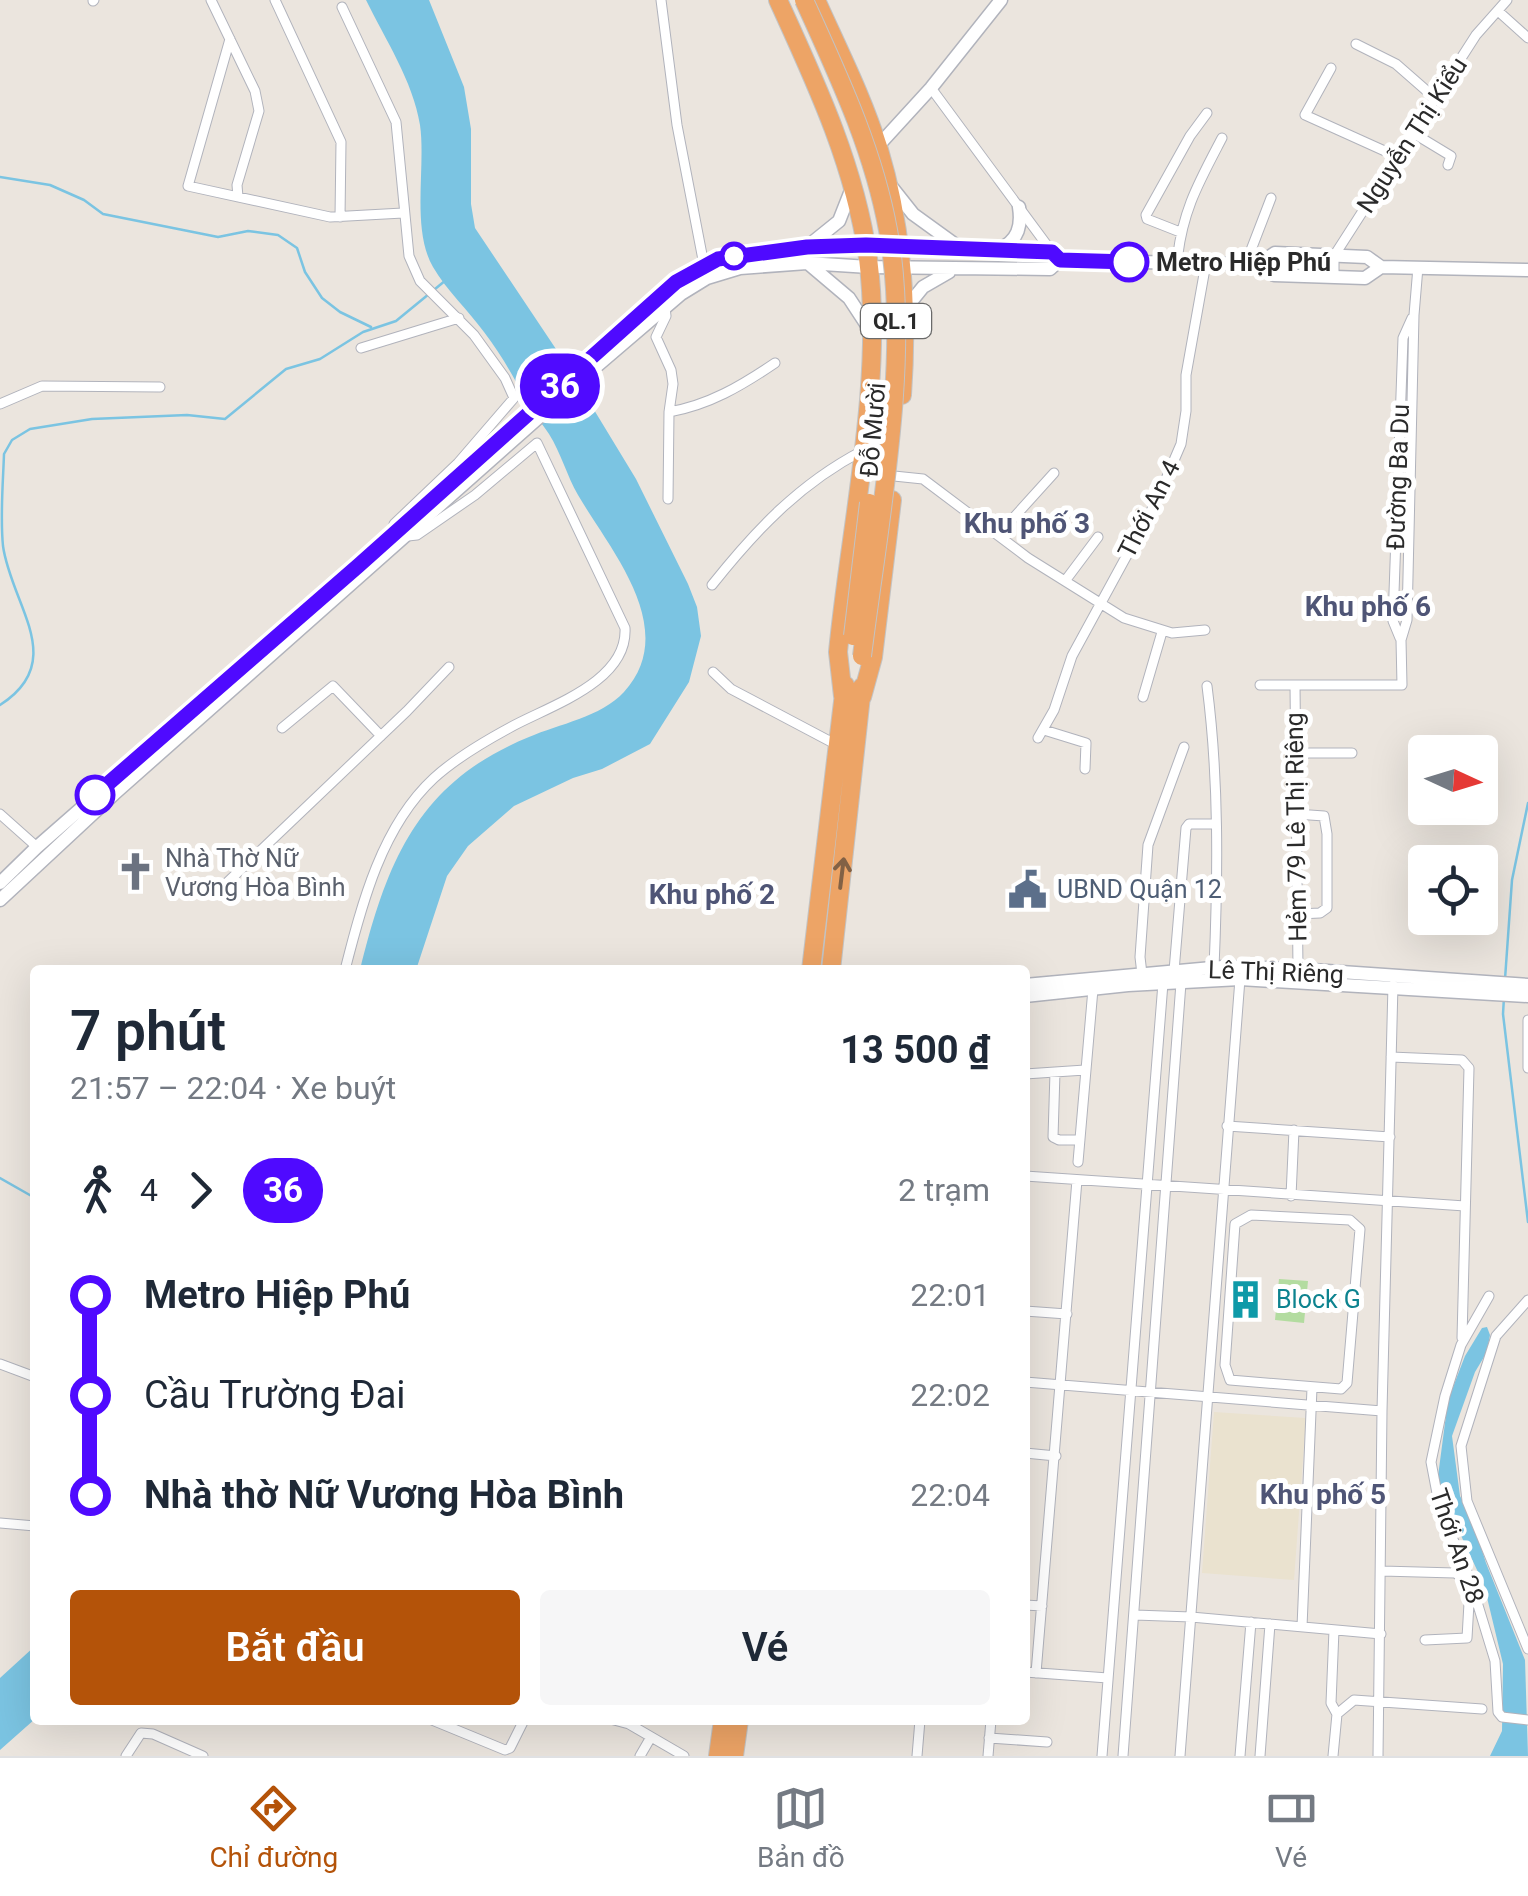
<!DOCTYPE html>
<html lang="vi">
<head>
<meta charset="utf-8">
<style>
	body { margin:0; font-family:Roboto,sans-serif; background:#f6f6f7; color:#1f2937; height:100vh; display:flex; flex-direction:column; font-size:38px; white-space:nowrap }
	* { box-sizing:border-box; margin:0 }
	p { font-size:32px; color:#747a83 }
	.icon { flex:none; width:55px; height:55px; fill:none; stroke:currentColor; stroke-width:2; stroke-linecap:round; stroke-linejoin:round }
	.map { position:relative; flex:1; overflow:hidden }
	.panel { position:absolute; left:30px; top:965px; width:1000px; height:760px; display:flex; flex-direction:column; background:#fff; border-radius:10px; box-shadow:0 10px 40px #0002 }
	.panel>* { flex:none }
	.badge { padding:0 20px; border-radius:32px; font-size:35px; line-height:65px }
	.needle { width:65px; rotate:94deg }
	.fabs { position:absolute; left:1408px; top:735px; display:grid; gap:20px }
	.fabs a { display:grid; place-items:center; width:90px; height:90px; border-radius:10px; background:#fff; box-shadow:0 10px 40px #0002; font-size:50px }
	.map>.badge { position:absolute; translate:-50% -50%; box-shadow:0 0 0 5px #fff }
	.legs { display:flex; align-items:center; gap:15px; height:110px; padding:0 40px; font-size:32px }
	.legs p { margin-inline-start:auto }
	.head { display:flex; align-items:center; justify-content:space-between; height:170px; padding:0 40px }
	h1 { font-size:55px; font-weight:600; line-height:75px }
	.button { display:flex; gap:20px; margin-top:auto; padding:20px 40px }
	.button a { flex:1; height:115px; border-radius:10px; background:#b45309; color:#fff; font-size:40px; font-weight:600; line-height:115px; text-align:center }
	.button a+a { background:#f6f6f7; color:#1f2937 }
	ul { padding:0 40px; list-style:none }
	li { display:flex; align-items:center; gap:35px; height:100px; font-size:38px }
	li i { display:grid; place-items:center; width:15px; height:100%; margin:0 12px; background:currentColor }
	li i::after { content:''; width:25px; height:25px; margin:-12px; border:8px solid; border-radius:50%; background:#fff }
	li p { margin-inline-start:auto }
	li:first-child i { background:linear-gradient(#0000 50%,currentColor 0) }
	li:last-child i { background:linear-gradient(currentColor 50%,#0000 0) }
	.menu { display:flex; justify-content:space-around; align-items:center; height:140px; border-top:2px solid #e0e1e3; background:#fff; font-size:28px; color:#747a83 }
	.menu a { display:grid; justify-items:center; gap:5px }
	.menu .current { color:#b45309 }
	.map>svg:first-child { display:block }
	.education { fill:#eae2cf }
	.green { fill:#b3dca0 }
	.water { fill:#7bc4e2 }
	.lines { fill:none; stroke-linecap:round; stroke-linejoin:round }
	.stream { stroke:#7bc4e2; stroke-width:2.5 }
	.street-casing { stroke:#b1b3bc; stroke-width:11 }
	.secondary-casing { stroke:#b1b3bc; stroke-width:15 }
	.highway-casing { stroke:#c3c3c3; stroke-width:20 }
	.street { stroke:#fff; stroke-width:9 }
	.secondary { stroke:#fff; stroke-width:12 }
	.highway { stroke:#eda466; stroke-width:18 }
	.highway-bridge-casing { stroke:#c3c3c3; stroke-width:20; stroke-linecap:butt }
	.highway-bridge { stroke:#eda466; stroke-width:18 }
	.oneway { stroke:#826145 }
	.line-1-casing { stroke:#fff; stroke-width:22 }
	.line-1 { stroke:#4f0aff; stroke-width:15 }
	.stop-1-dot { fill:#fff; stroke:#4f0aff; stroke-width:5 }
	.labels { text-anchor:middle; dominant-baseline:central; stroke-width:10; stroke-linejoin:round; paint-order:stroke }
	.shield { fill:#fff; stroke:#6a6a6a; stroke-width:2.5 }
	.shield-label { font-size:22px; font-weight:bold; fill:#2a2a2a }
	.street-label { font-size:25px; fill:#2a2a2a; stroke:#fff }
	.stop-label { font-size:25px; font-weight:bold; fill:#2a2a2a; stroke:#fff; text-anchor:start }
	.worship-label { font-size:25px; fill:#5b616d; stroke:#fff; text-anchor:start }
	.service-label { font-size:25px; fill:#4e5e75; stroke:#fff; text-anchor:start }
	.culture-label { font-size:25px; fill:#0d838f; stroke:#fff; text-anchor:start }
	.neighbourhood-label { font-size:28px; font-weight:bold; fill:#4f5576; stroke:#fff }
</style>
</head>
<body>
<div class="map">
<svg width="1528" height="1756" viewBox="0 0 1528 1756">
	<rect width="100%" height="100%" fill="#ebe5de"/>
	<path class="education" d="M1214 1412 1306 1418 1294 1580 1202 1573Z"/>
	<path class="green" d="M1279 1279 1308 1281 1304 1323 1275 1320Z"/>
	<path class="water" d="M366 0H429L464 87 471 129V204L475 228 568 367 636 479 688 584 697 607 701 636 689 682 650 744 602 769 573 778 514 806 468 846 447 876 416 970H360C387 861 418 782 529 737 559 724 601 717 624 692 681 629 610 550 578 495 567 476 561 453 549 434 542 423 533 414 527 403 515 379 501 354 484 332 468 310 447 291 433 267 411 229 426 167 420 125 413 81 385 39 366 0Z
		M1487 1327 1490 1335 1487 1352 1475 1372 1452 1436 1460 1496 1473 1521 1486 1563 1525 1660 1528 1756H1490L1502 1731 1503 1664 1484 1585 1437 1484 1448 1400 1465 1356 1482 1328Z
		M35 1646V1719L0 1750V1678Z"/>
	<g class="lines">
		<path class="stream" d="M0 177 50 185 84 200 103 214 218 237 248 231 278 235 297 248 305 272 322 298 340 312 371 327
			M0 705C69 661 11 605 3 546 0 516 3 484 4 454L12 440 30 429 92 419 187 415 225 419 286 369 320 359 363 332 396 321 446 280
			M1505 979 1512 880 1528 803
			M1504 997 1503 1014 1528 1222
			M0 1178 35 1198"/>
		<defs>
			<path id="street" d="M211 0 255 91 259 111 237 185 238 197
				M275 0 341 142 340 217
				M661 0 677 125 704 265
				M93 1 94 0
				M342 7 396 122 409 256 420 281 474 335 505 378 514 398 458 463 394 524
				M1498 11 1528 38
				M230 39 188 186 330 217 403 213
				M1356 44 1396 64 1436 99
				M1331 68 1305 115 1398 157
				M931 88 1052 252
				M1413 133 1451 156 1448 165
				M1180 232 1147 219 1146 215 1190 136 1207 113
				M1177 262C1182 211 1199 182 1222 138
				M1246 263 1271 198
				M1334 277V256L1476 35 1507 0
				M665 308 666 316 656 337 671 370 673 384 669 412 668 499
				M361 348 459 318
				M0 404 42 386 160 387
				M669 412C709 405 741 386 775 363
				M894 476 923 479 1028 558 1124 618 1172 633 1205 630
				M998 535 1054 473
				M1065 581 1098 537
				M712 585C755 531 799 484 862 451
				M1400 638 1393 621 1403 338 1412 318
				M713 672 731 689 837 745
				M1260 685H1402L1401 640 1407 620 1414 315 1418 267
				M1295 685 1298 969
				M1207 686C1219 779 1218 874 1214 968
				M1143 697 1162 632
				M282 728 333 686 381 736
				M1044 730 1086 743 1085 769
				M1038 738 1054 710 1072 656 1157 500 1181 444 1186 411V375L1206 263
				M1295 753H1352
				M0 814 37 847
				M1296 814 1324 816 1327 834V908L1320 913 1299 914
				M214 895 407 711 449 667
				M345 970C362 903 382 826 434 778 456 758 485 741 511 727 549 706 628 682 625 628L537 443 475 495 417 535 408 536
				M1174 971 1186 828 1189 824H1216
				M1142 974 1140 957 1148 845 1184 747
				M1528 1020V1068
				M1391 1057 1462 1060 1469 1068 1462 1338
				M1055 1072 1053 1137 1059 1140H1080
				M1025 1074 1085 1070
				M1227 1126 1390 1137
				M1078 1162 1093 989
				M1025 1176 1465 1206
				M1291 1196 1294 1130
				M1251 1215 1350 1220 1360 1229 1347 1383 1341 1389 1230 1380 1225 1365 1235 1224Z
				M1489 1296 1461 1345 1445 1396 1431 1462 1440 1509 1470 1579 1495 1661 1498 1712 1502 1717 1528 1720
				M1528 1300 1496 1336 1461 1446 1467 1501 1528 1649
				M1025 1311 1067 1314
				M0 1364 35 1377
				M1025 1382 1382 1411
				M1025 1453 1056 1456
				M0 1523 35 1526
				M1382 1571 1455 1573 1463 1578 1469 1603 1467 1638 1425 1640
				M1025 1605 1042 1606
				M1135 1615 1191 1617 1381 1634
				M1302 1627 1312 1388
				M1334 1630 1331 1703 1337 1714
				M1025 1672 1108 1678
				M1036 1673 1077 1180
				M432 1720 505 1750 510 1748 524 1720
				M614 1720 629 1724 684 1756
				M989 1738 1047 1742
				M126 1756 141 1733 153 1734 203 1756
				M640 1756 651 1737
				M917 1756 920 1720
				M988 1756 991 1720
				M1102 1756 1163 983
				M1123 1756 1181 983
				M1180 1756 1240 979
				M1240 1756 1251 1622
				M1260 1756 1270 1624
				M1333 1756 1337 1714 1354 1700 1482 1709
				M1378 1756 1382 1411 1393 985"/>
			<path id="secondary" d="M878 146 931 88 1001 0
				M890 185 913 214 960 248
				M808 246 839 221 852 188
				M999 249C1018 241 1022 226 1019 207
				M1259 264 1274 275 1365 278 1381 267 1528 270
				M810 265 849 298 870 330
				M906 308 923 287 949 272
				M0 883 37 847 358 566 676 281 718 259 807 247 866 245 1052 252 1060 260 1074 261 1259 264 1275 253 1367 257 1381 267
				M0 900 114 794 598 365 681 294 707 278 740 268 807 263 869 267 1050 269 1060 260
				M1025 985 1223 967 1298 969 1528 985
				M1025 996 1128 985 1240 979 1528 996"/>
			<path id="highway" d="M778 0C816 83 855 166 868 258 884 381 850 527 838 652L843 696
				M816 0C838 49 863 98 879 150 903 230 908 312 902 395
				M862 697 873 657 892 500
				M811 970 845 685
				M831 970 862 687
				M718 1756 723 1720
				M734 1756 739 1720"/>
		</defs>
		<use href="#street" class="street-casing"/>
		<use href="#secondary" class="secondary-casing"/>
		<use href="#highway" class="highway-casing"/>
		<use href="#street" class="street"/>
		<use href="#secondary" class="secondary"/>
		<use href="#highway" class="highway"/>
		<defs>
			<path id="highway-bridge" d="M804 0C838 75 873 148 888 230 912 358 878 526 862 656
				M853 636 869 503"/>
		</defs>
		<use href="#highway-bridge" class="highway-bridge-casing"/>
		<use href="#highway-bridge" class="highway-bridge"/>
	</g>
	<defs><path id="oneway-shaft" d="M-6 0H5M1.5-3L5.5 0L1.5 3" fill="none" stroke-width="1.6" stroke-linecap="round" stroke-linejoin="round" transform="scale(2.5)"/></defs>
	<use class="oneway" href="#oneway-shaft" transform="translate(842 873) rotate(-83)"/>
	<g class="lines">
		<defs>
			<path id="line-1" d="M95 795 358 566 676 282 718 259 807 247 866 245 1052 252 1060 260 1129 262"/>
		</defs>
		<use href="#line-1" class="line-1-casing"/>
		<use href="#line-1" class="line-1"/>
	</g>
	<defs>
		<symbol id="church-bare" viewBox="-9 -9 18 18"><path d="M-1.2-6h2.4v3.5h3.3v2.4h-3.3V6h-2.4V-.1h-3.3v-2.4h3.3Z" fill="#6b7280" stroke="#fff" stroke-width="2.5" paint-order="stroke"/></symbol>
		<symbol id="civic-bare" viewBox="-9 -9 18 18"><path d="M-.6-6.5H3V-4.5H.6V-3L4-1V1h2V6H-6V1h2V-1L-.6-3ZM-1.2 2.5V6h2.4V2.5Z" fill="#5c6f8a" stroke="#fff" stroke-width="2.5" paint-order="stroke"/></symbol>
		<symbol id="building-bare" viewBox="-9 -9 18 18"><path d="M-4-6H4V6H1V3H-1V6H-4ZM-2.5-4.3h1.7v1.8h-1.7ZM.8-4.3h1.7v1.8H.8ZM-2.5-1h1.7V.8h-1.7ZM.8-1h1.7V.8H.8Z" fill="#0f9aa8" stroke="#fff" stroke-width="2.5" paint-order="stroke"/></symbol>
	</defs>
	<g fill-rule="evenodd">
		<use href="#church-bare" x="108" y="844" width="55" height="55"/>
		<use href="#civic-bare" x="1000" y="862" width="55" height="55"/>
		<use href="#building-bare" x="1218" y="1272" width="55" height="55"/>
	</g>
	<g class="stop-1-dot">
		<circle cx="734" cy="256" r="12"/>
		<circle cx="1129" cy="262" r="18"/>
		<circle cx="95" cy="795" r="18"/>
	</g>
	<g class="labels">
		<rect class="shield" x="861" y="304" width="70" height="34" rx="8"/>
		<g class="shield-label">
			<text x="896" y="321">QL.1</text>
		</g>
		<g class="street-label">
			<text transform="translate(1412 135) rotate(-57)">Nguyễn Thị Kiểu</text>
			<text transform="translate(873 430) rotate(-85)">Đỗ Mười</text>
			<text transform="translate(1398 477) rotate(-88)">Đường Ba Du</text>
			<text transform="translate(1149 509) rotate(-63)">Thới An 4</text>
			<text transform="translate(1296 827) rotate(-91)">Hẻm 79 Lê Thị Riêng</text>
			<text transform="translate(1276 972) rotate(2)">Lê Thị Riêng</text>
			<text transform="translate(1457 1546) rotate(71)">Thới An 28</text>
		</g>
		<g class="stop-label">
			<text x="1156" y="262">Metro Hiệp Phú</text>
		</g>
		<g class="worship-label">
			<text x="165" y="858">Nhà Thờ Nữ<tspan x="165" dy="29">Vương Hòa Bình</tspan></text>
		</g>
		<g class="service-label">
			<text x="1057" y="889">UBND Quận 12</text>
		</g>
		<g class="culture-label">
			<text x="1276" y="1299">Block G</text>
		</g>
		<g class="neighbourhood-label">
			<text x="1027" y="523">Khu phố 3</text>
			<text x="1368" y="606">Khu phố 6</text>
			<text x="712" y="894">Khu phố 2</text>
			<text x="1323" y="1494">Khu phố 5</text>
		</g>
	</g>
</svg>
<div class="fabs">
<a><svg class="needle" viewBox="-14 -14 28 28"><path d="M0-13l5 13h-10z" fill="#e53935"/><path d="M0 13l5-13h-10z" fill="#747a83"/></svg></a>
<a><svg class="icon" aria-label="locate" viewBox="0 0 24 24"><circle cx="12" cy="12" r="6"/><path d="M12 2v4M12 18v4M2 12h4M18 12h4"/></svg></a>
</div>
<b class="badge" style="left:560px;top:386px;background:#4f0aff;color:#fff">36</b>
<section class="panel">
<div class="head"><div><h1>7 phút</h1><p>21:57 – 22:04 · Xe buýt</p></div><b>13 500 ₫</b></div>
<div class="legs"><svg class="icon" aria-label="walk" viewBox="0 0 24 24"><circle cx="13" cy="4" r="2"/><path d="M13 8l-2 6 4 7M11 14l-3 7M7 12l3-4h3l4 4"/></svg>4<svg class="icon" aria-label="forward" viewBox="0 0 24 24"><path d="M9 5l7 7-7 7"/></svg><b class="badge" style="background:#4f0aff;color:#fff">36</b><p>2 trạm</p></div>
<ul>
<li><i style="color:#4f0aff"></i><b>Metro Hiệp Phú</b><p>22:01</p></li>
<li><i style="color:#4f0aff"></i><span>Cầu Trường Đai</span><p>22:02</p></li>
<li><i style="color:#4f0aff"></i><b>Nhà thờ Nữ Vương Hòa Bình</b><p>22:04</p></li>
</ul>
<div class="button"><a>Bắt đầu</a><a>Vé</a></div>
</section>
</div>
<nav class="menu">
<a class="current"><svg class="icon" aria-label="directions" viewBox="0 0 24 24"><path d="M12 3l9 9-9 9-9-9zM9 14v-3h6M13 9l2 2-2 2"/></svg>Chỉ đường</a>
<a><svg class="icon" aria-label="map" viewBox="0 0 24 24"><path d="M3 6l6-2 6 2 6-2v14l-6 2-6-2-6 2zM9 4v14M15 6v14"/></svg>Bản đồ</a>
<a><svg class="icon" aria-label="tickets" viewBox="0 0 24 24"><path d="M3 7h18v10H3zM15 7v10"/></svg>Vé</a>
</nav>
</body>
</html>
